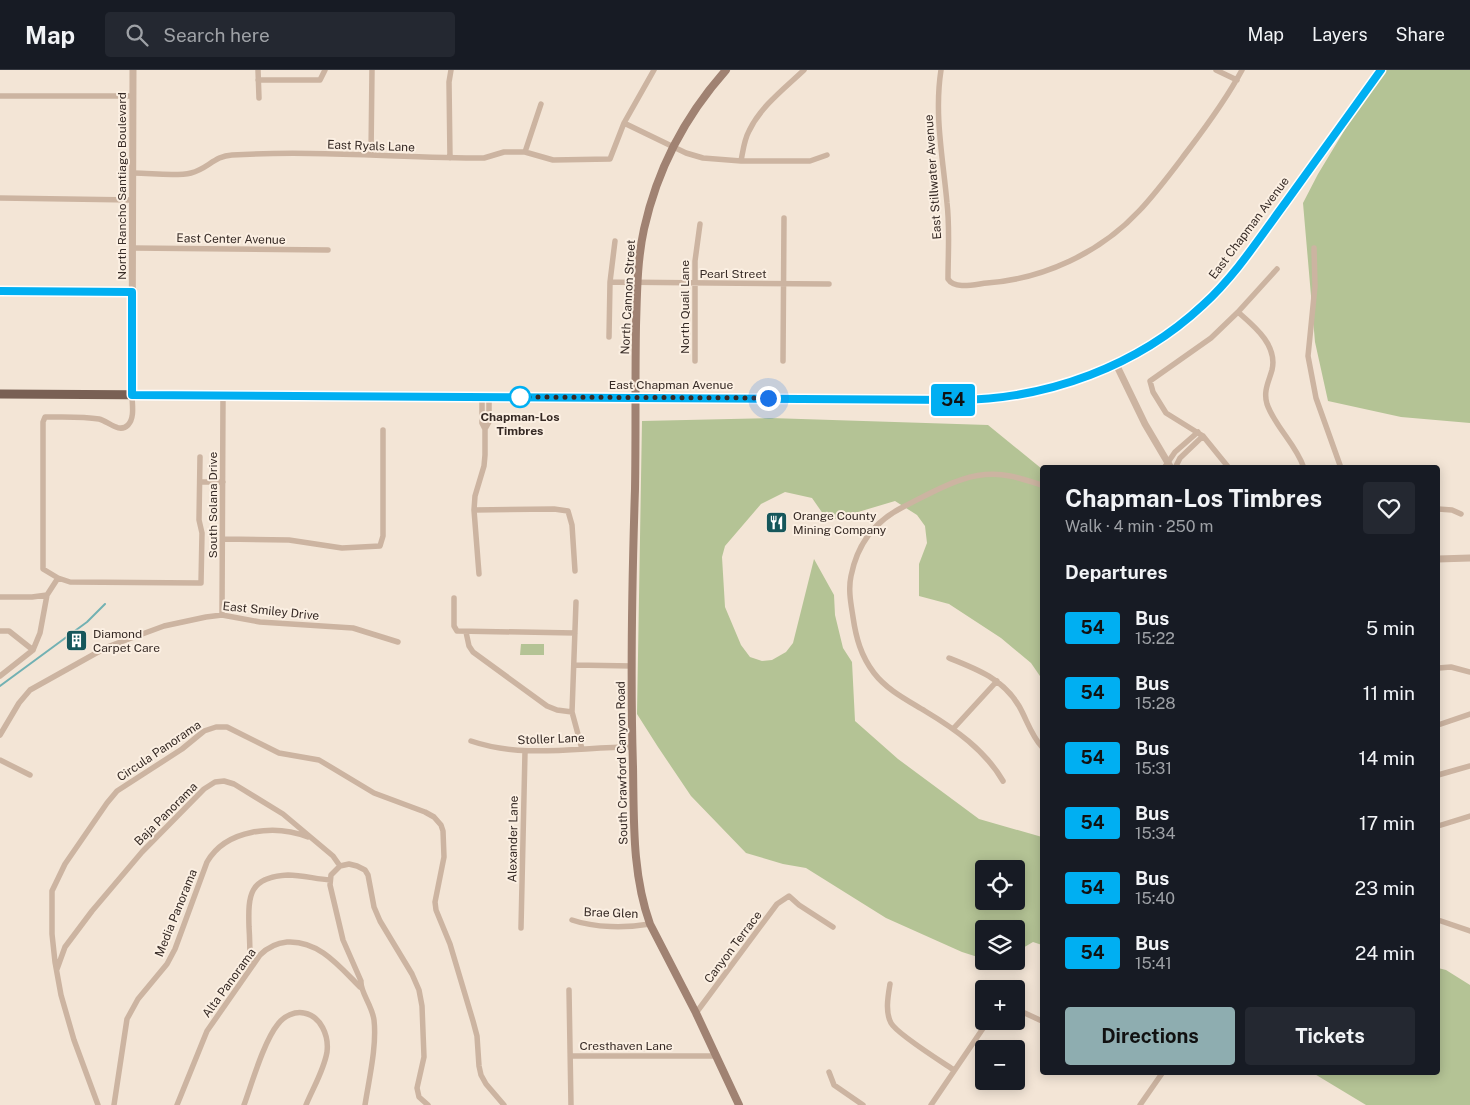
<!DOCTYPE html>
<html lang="en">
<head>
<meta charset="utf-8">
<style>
	body { margin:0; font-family:"Public Sans",sans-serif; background:#242831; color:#f1f3f6; height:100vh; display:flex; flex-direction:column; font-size:19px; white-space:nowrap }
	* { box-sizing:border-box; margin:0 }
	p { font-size:16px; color:#9ea1a6 }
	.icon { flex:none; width:28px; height:28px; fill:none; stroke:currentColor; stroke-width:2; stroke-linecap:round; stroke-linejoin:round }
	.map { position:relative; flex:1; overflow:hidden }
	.details { position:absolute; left:1040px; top:395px; width:400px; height:610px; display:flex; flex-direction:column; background:#171b24; border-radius:5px; box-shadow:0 2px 12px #0003 }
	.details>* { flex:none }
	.badge { padding:0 10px; border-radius:4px; font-size:18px; line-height:32px }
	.controls { position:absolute; left:975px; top:790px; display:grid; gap:10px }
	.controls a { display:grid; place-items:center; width:50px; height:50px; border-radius:5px; background:#171b24; box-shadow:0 2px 12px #0003; font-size:25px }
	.you { position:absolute; width:25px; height:25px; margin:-12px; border:4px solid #fff; border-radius:50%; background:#1a73e8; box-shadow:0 0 0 8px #1a73e833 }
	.map>.badge { position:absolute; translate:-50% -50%; box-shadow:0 0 0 2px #fff }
	h2 { padding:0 25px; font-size:19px; line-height:45px }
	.round { display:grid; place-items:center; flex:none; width:52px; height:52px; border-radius:5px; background:#242831 }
	.head { display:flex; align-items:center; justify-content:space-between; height:85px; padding:0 25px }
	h1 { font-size:24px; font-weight:700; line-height:38px }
	.cta { display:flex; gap:10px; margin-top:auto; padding:10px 25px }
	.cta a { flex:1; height:58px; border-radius:5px; background:#8eadb0; color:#111; font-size:20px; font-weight:700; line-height:58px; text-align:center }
	.cta a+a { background:#242831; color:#f1f3f6 }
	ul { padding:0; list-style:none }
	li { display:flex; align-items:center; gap:15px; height:65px; padding:0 25px }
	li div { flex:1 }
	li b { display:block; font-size:19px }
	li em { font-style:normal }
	li .badge { min-width:55px; font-weight:700; text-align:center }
	header { display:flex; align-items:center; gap:30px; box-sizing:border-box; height:70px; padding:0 25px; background:#171b24; border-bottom:1px solid #363941 }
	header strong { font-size:24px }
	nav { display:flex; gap:28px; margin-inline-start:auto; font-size:18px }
	.search { width:350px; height:45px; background:#242831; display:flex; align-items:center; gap:12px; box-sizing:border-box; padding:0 18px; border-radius:5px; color:#9ea1a6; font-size:19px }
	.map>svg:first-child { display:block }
	.green { fill:#b4c395; fill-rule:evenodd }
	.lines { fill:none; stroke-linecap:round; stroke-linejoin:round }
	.stream { stroke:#72b1b3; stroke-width:2 }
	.minor { stroke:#ccb4a1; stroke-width:5.5 }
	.tertiary { stroke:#ccb4a1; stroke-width:7 }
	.secondary { stroke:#a08272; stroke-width:8 }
	.primary { stroke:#796054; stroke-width:9 }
	.line-casing { stroke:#fff; stroke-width:11 }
	.line { stroke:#00aff2; stroke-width:8 }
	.walk { stroke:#362a25; stroke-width:5; stroke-dasharray:0 9 }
	.stop-dot { fill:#fff; stroke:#00aff2; stroke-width:2.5 }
	.labels { text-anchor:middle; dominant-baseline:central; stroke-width:4; stroke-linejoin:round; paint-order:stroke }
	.street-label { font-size:12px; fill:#362a25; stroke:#fbefe2 }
	.stop-label { font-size:12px; font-weight:bold; fill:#362a25; stroke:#fbefe2 }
	.poi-label { font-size:12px; fill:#362a25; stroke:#fbefe2; text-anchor:start }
</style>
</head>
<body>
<header>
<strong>Map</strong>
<div class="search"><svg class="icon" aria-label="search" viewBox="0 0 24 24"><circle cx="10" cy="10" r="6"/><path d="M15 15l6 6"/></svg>Search here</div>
<nav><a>Map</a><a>Layers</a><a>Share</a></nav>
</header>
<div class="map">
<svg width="1470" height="1035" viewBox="0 0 1470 1035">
	<rect width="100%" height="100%" fill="#f3e5d6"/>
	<path class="green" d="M1381 0H1470V353L1401 347 1328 331 1315 272 1303 133 1318 104Z
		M770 348 988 355 1042 399V609L1031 593 1001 568 949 534 919 526V494L927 473 925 456 917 445 895 431 828 451 812 428 785 422 761 434 725 476 722 487 725 537 741 575 750 587 762 591 772 590 786 582 793 573 814 489 834 525 835 545 843 578 852 592 855 651 898 689 979 749 1042 767V875L1033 872 1016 882V859H984V889L962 882 886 848 806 798 783 794 746 783 691 726 658 677 637 644 642 351ZM984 799H1016V831H984Z
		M521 574H544V585H520Z
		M1438 898 1446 900 1470 915V1035H1366L1313 1003 1438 1002Z"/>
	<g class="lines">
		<path class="stream" d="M0 616 87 552 105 534"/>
		<path class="minor" d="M258 0 259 28
			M941 0C934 45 943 88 947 133 950 158 948 184 948 209 955 220 976 214 987 213 1043 209 1100 183 1139 141 1157 122 1173 100 1189 79 1208 54 1227 28 1242 0
			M1216 0 1237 10
			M258 10H320L325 0
			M0 26H133
			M624 53 686 83 703 88 741 91H810L827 85
			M525 82 541 34
			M371 85 372 0
			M450 88 449 12 451 0
			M741 91C743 81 744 70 749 61 761 36 785 18 804 0
			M134 103C151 103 175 107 191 103 208 99 214 86 232 85 316 80 401 88 484 88L504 82H525L553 90 610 89 624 53 654 0
			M0 128 133 130
			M133 178 328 180
			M1314 178 1315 216 1308 286 1316 328 1341 398
			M610 212 829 214
			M0 221 132 223
			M1238 242C1254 256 1278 275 1272 300 1269 311 1263 321 1267 334 1275 357 1296 374 1304 398
			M609 267 610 212 615 171
			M695 291V191L700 154
			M783 291 784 148
			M485 359 489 352V327
			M1164 398 1175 382 1198 362
			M1175 398 1180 388 1203 366
			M1229 398 1203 366 1166 343 1153 322 1150 311 1211 268 1238 242 1277 199
			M200 412H223
			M1438 439 1452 440 1461 444
			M474 440 554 439 568 441 572 455 575 501
			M223 469 289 470 342 478 380 476 383 466V360
			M479 504 474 440 475 426 484 396 485 385V359L482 353V327
			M58 508 70 512 201 513 202 463 199 450 200 387
			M0 527H32L47 525 58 508 43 499V352L45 347C62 347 82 346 99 349 108 351 119 364 128 355 135 348 132 334 132 325
			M454 528V556L457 561 575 563
			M576 532 572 642 582 679
			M222 545 223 325
			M0 561H9L33 580
			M466 562 469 576 473 582 547 636 557 640 572 642
			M949 588C977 599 1003 609 1019 636 1027 650 1031 665 1042 677
			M574 595 632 596
			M1438 598 1451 597 1470 602
			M0 606 33 580 40 563 47 525
			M1438 655 1470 644
			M953 659 997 611
			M0 665 19 633 30 620 107 577 164 556 206 547 222 545 260 552 353 558 398 572
			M471 671C524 689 578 677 632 677
			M0 690 30 705
			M1438 705 1470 696
			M1003 711C985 680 955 659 925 641 907 630 887 620 874 603 861 586 856 568 853 547 851 534 848 520 851 506 857 475 875 451 903 437 937 420 970 398 1010 406 1021 408 1032 412 1042 415
			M1438 756 1470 746
			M340 796 331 805 330 815 343 870 361 911C360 922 372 935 374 950 377 976 369 1009 365 1035
			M572 850C595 858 626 858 650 854
			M1438 850 1470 861
			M521 858 525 682
			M57 899 65 877 92 841 142 782 204 719 215 712 224 711 234 714 283 744 333 786 340 796 349 794 357 796 365 800 368 805 374 837 380 851 412 904 419 920 422 936 424 987 417 1018 419 1027 428 1035
			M250 899C250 885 250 871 249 857 248 825 249 807 288 805 302 805 316 809 330 810
			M890 914C888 926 885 942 891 953 897 964 942 992 954 1000
			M569 920 571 1035
			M1016 939 1042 951
			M696 943 777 834 789 826 799 835 833 857
			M571 986H716
			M829 1002 834 1015 863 1035
			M98 1035 74 970 61 925 55 892 52 864V821L65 794 107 733 117 721 182 679 204 661 216 657H227L279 683 319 690 374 723 425 742 434 747 441 755 443 761 444 787 435 832 436 840 450 874 473 951 477 966 479 996 481 1005 486 1014 504 1035
			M114 1035 127 949 138 929 167 894 175 879 207 792C226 759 275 754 308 767
			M177 1035 207 961 260 885C268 877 276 873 287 872 319 870 340 897 360 917
			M244 1035C252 1013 264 971 278 954 284 946 295 941 304 943 321 946 329 966 327 982 324 1000 313 1018 306 1035
			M931 1035 988 951
			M1140 1035 1163 1002"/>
		<path class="tertiary" d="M1116 294 1145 354 1171 398
			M132 325 133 0
			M1438 489 1470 488"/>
		<path class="secondary" d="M726 0C686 45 657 100 644 159 637 191 637 224 636 256 635 310 636 365 635 419 632 512 630 604 633 697 634 750 632 804 650 854L696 943 739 1035"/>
		<path class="primary" d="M0 324 959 330C1044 329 1127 300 1192 245 1229 214 1256 173 1284 135 1316 90 1349 45 1381 0"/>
	</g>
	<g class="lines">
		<defs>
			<path id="line" d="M0 221 132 222V325L959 330C1048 329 1138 296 1203 235 1236 205 1260 167 1286 132 1318 88 1349 44 1381 0"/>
		</defs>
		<use href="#line" class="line-casing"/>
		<use href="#line" class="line"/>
		<path class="walk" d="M520 327 768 328"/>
	</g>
	<defs>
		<symbol id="restaurant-square" viewBox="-11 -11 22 22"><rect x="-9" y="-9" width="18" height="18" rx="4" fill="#16575b" stroke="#fbefe2"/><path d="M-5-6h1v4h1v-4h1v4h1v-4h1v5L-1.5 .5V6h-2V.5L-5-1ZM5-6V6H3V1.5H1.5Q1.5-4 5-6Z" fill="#fff"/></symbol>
		<symbol id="building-square" viewBox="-11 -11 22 22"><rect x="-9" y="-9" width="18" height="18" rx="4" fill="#16575b" stroke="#fbefe2"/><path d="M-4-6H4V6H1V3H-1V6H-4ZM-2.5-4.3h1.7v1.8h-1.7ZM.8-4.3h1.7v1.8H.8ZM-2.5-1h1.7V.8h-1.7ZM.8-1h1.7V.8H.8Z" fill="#fff"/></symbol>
	</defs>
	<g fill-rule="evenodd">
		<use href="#restaurant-square" x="764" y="440" width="25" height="25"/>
		<use href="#building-square" x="64" y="558" width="25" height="25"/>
	</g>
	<circle class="stop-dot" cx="520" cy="327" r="10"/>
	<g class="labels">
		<g class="street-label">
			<text transform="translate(371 76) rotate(2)">East Ryals Lane</text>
			<text transform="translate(933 107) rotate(-94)">East Stillwater Avenue</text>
			<text transform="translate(122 116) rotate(-90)">North Rancho Santiago Boulevard</text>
			<text transform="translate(1249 158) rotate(-53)">East Chapman Avenue</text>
			<text transform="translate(231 169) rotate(1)">East Center Avenue</text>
			<text x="733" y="204">Pearl Street</text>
			<text transform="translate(628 227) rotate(-87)">North Cannon Street</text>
			<text transform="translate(685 237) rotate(-90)">North Quail Lane</text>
			<text x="671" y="315">East Chapman Avenue</text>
			<text transform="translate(213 435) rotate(-90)">South Solana Drive</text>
			<text transform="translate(271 541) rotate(6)">East Smiley Drive</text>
			<text transform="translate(551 669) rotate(-2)">Stoller Lane</text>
			<text transform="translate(159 681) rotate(-34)">Circula Panorama</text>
			<text transform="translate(622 693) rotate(-91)">South Crawford Canyon Road</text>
			<text transform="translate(166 744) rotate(-45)">Baja Panorama</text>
			<text transform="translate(513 769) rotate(-89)">Alexander Lane</text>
			<text transform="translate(176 843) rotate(-68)">Media Panorama</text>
			<text transform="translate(611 843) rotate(2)">Brae Glen</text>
			<text transform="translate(733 877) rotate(-53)">Canyon Terrace</text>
			<text transform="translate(229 913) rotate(-54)">Alta Panorama</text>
			<text x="626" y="976">Cresthaven Lane</text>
		</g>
		<g class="stop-label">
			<text x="520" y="347">Chapman-Los<tspan x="520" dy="14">Timbres</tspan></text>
		</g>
		<g class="poi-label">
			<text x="793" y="446">Orange County<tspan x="793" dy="14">Mining Company</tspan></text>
			<text x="93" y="564">Diamond<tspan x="93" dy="14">Carpet Care</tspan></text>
		</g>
	</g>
</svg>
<div class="controls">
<a><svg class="icon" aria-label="locate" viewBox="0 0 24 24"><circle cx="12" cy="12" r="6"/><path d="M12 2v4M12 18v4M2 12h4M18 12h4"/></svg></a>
<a><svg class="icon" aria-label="layers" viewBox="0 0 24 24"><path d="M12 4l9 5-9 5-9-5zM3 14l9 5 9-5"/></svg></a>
<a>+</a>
<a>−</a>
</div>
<div class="you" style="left:768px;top:328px"></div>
<b class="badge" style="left:953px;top:330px;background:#00aff2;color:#111">54</b>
<section class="details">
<div class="head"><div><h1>Chapman-Los Timbres</h1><p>Walk · 4 min · 250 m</p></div><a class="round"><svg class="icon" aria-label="heart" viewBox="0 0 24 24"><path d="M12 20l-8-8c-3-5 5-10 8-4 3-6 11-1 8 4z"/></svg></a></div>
<h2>Departures</h2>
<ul>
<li><span class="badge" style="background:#00aff2;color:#111">54</span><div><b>Bus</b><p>15:22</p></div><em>5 min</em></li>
<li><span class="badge" style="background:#00aff2;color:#111">54</span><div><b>Bus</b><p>15:28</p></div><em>11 min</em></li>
<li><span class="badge" style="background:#00aff2;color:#111">54</span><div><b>Bus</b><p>15:31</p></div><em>14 min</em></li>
<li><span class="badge" style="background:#00aff2;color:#111">54</span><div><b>Bus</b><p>15:34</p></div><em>17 min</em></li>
<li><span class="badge" style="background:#00aff2;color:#111">54</span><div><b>Bus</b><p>15:40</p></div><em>23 min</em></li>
<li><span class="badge" style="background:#00aff2;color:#111">54</span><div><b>Bus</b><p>15:41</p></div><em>24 min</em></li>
</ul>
<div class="cta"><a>Directions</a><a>Tickets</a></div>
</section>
</div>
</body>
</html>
